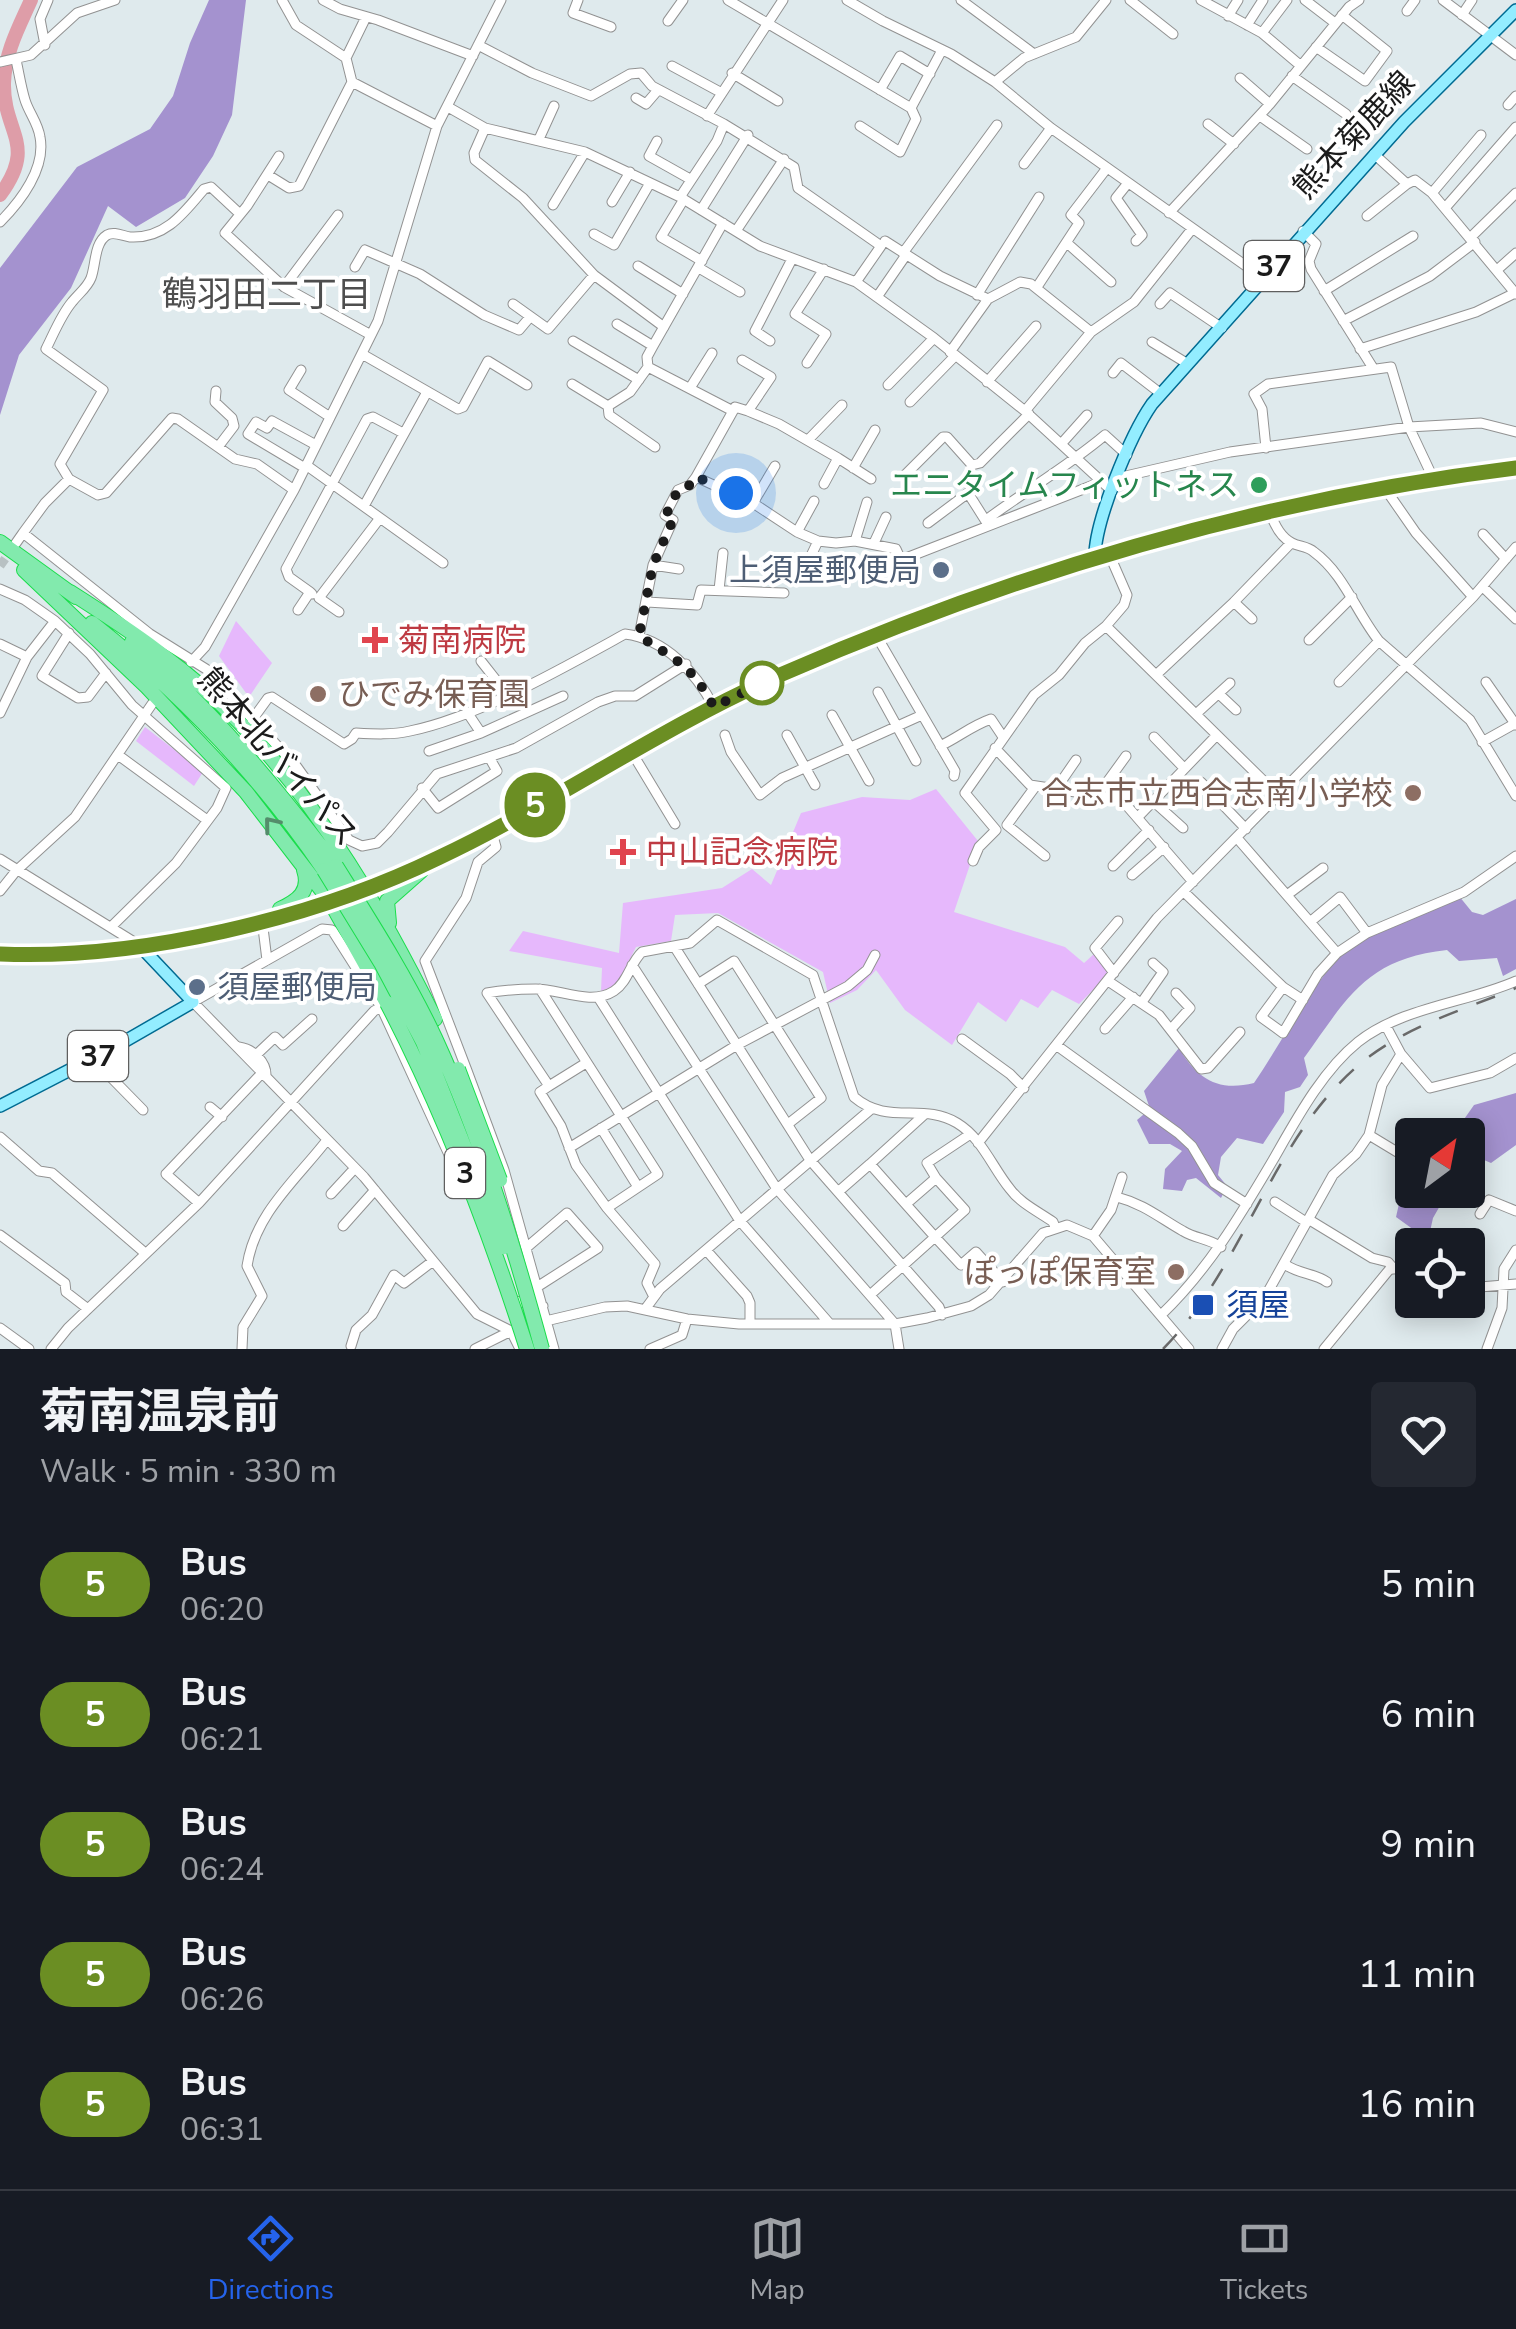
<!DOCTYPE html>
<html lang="en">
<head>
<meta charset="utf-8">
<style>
	body { margin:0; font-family:"Nunito Sans","Noto Sans JP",sans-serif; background:#242831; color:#f1f3f6; height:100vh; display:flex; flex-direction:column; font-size:38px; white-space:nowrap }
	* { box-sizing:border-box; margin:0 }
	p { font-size:32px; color:#9ea1a6 }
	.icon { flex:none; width:55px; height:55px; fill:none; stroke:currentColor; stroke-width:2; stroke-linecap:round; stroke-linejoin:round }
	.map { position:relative; height:1349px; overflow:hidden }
	.panel { display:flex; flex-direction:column; background:#171b24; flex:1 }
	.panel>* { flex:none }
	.badge { padding:0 20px; border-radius:32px; font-size:35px; line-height:65px }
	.needle { width:65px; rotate:32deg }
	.tools { position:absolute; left:1395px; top:1118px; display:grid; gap:20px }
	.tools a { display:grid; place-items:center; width:90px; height:90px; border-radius:10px; background:#171b24; box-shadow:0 5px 25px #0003; font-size:50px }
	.you { position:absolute; width:50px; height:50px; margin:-25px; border:8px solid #fff; border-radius:50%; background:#1a73e8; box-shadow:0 0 0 15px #1a73e833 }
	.map>.badge { position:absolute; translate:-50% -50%; box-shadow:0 0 0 5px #fff }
	.round { display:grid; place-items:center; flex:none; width:105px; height:105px; border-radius:10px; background:#242831 }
	.headline { display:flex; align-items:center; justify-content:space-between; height:170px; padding:0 40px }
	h1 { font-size:48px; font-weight:700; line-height:75px }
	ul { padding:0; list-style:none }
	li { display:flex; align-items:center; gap:30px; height:130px; padding:0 40px }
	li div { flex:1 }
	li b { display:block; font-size:38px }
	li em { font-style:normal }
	li .badge { min-width:110px; font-weight:700; text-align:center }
	.tabs { display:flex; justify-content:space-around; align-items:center; height:140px; border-top:2px solid #363941; background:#171b24; font-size:28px; color:#9ea1a6 }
	.tabs a { display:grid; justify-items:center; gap:5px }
	.tabs .active { color:#2563eb }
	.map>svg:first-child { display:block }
	.forest { fill:#a492cf }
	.park { fill:#e6b8fc }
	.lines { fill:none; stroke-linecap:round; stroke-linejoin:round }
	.river { stroke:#de9da8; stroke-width:14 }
	.minor-tunnel { stroke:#b8c1c3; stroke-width:9; stroke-dasharray:9 4.5; stroke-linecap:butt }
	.minor-casing { stroke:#929292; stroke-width:11 }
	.major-casing { stroke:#006b92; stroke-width:14 }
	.highway-casing { stroke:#1bdd4c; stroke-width:16 }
	.minor { stroke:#fff; stroke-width:9 }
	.major { stroke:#93edff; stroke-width:11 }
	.highway { stroke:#82eaad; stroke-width:14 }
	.rail { stroke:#696969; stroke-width:2.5; stroke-dasharray:20 20; stroke-linecap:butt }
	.highway-bridge-casing { stroke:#1bdd4c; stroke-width:16; stroke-linecap:butt }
	.highway-bridge { stroke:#82eaad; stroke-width:14 }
	.oneway { stroke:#548d6b }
	.line-casing { stroke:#fff; stroke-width:22 }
	.line { stroke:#6b8e23; stroke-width:15 }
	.walk { stroke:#1b1b1b; stroke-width:10; stroke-dasharray:0 18 }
	.leisure-dot { fill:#2e9e5b; stroke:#fff; stroke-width:4 }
	.service-dot { fill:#5c6f8a; stroke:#fff; stroke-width:4 }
	.health-dot { fill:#e0444e; stroke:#fff; stroke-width:4 }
	.stop-dot { fill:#fff; stroke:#6b8e23; stroke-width:5 }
	.education-dot { fill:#8d6e63; stroke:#fff; stroke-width:4 }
	.transit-dot { fill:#1a4fb4; stroke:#fff; stroke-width:4 }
	.labels { text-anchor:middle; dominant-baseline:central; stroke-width:8; stroke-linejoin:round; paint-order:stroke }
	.shield { fill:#fff; stroke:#5f5f5f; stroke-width:2.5 }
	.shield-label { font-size:30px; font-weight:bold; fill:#1b1b1b }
	.street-label { font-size:32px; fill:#1b1b1b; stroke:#fff }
	.leisure-label { font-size:32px; fill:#27864d; stroke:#fff; text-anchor:end }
	.service-label { font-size:32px; fill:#4e5e75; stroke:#fff; text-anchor:end }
	.health-label { font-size:32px; fill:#be3a42; stroke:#fff; text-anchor:start }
	.education-label { font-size:32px; fill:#785e54; stroke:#fff; text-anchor:end }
	.transit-label { font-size:32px; fill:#164399; stroke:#fff; text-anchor:start }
	.neighbourhood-label { font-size:35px; fill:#4e4e4e; stroke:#fff }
</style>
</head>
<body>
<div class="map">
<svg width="1516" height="1349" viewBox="0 0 1516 1349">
	<rect width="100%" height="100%" fill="#dfeaed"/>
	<path class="forest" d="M209 0H246L232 115 213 156 185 198 136 227 108 206 71 288 19 355 0 415V268L77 167 150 129 173 96 190 43Z
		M1459 896 1472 912 1483 915 1516 899V969L1503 976 1497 958 1459 961 1447 950C1366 959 1348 997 1304 1058L1308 1075 1300 1087 1285 1092 1284 1112 1263 1144 1237 1138 1221 1157 1218 1175 1227 1186 1221 1198 1196 1178 1187 1180 1182 1191 1163 1189 1165 1169 1182 1151 1170 1144H1149L1137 1120 1150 1109 1144 1091 1179 1048C1197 1079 1218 1092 1254 1083 1278 1048 1308 991 1336 961 1367 928 1419 913 1459 896Z
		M1516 1093V1145L1491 1163 1477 1157 1468 1166V1135H1453L1474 1105Z
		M1409 1184H1412V1190H1449L1433 1218 1427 1245 1409 1240 1414 1230 1396 1217 1401 1195Z"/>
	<path class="park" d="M236 621 272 663 249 697 219 656Z
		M145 727 203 772 194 786 136 741Z
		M936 789 978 841 954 912 1065 947 1084 963 1094 954 1110 973 1079 1004 1052 990 1038 1008 1021 999 1006 1022 978 1002 952 1045 905 1010 876 970 857 990 830 1003 823 972 718 913 675 915 671 941 636 947 617 985 601 991 602 968 509 951 523 931 619 953 623 903 722 888 752 869 771 885 801 813 862 797 910 800Z"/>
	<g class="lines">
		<path class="river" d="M0 195C38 144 3 133 4 83 5 52 19 27 31 0"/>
		<path class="minor-tunnel" d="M0 566 12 549"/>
		<defs>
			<path id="minor" d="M282 0 296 25 346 58 366 17
				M323 0 340 9 378 20 473 56
				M578 0 573 13 611 27
				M728 0 911 108 916 119 900 152 860 126
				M847 0 883 21 951 54 995 82 1051 128 1263 278
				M961 0 1034 54
				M1130 0 1173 34
				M1201 0 1262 33 1301 66
				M1305 0 1335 23
				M1443 0 1516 55
				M1407 11 1415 0
				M1462 15 1472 0
				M1228 16 1238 0
				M668 21 683 0
				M1247 25 1263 0
				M1262 33 1287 0
				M45 45 40 19 48 0
				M478 45 532 73 591 96 630 74 641 73 652 86 724 124 717 141 680 197
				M1316 47 1365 81 1387 51 1342 15
				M0 62 31 55 77 13 115 0
				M672 66 720 92
				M732 73 778 101
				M1292 76 1346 114
				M1240 78 1270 104
				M352 82 437 126
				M995 82 1024 58 1076 37 1106 0
				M880 90 900 56 930 74
				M636 98 646 104 658 90
				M1508 105 1516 96
				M448 107 485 128 585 152 680 197 760 246 856 282 934 338 1025 411 1112 491
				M911 108 942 50
				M707 116 783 0
				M1260 116 1307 149
				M724 124 794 167 798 188 881 246 856 282
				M1208 124 1234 144
				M485 128 474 153 475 160 523 198 594 275 664 327
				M539 139 554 106
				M657 141 649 156 690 179
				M1374 154 1407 184 1415 180 1432 193 1516 294
				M279 156 247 206 225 233 284 287 371 335
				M1024 164 1051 128
				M268 175 289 188 299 186 352 82 346 58
				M1128 183 1116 198 1142 235 1136 241
				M1432 193 1481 135
				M684 199 661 237 702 261
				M612 202 630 172
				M553 205 585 152
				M1445 208 1516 127
				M701 210 748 135
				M1169 213 1270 104 1349 7 1359 0
				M240 214 211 187 204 189C184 213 165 239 130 237 123 236 114 231 107 235 94 243 96 265 91 278 87 288 79 293 72 302 61 315 54 333 46 349L103 390 60 464 69 479 98 495 106 493 172 418 178 419 235 459 257 464 294 490
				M1367 216 1407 184
				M0 222C21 201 46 168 40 137 38 123 29 113 25 100 21 87 19 73 16 60
				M723 223 653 346 647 357 648 367 733 411 735 407 748 411 771 377 742 360
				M736 231 784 159
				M1303 231 1316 244 1309 261 1311 269 1373 368
				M594 234 614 245 650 183
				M1471 237 1516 193
				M885 241 940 276 988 299 1020 282 1031 284 1091 332
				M1067 243 1111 282
				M903 253 997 125
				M638 266 683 294
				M355 267 365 250 420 274 484 315 519 330 530 317
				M699 268 740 292
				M1497 270 1516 253
				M284 287 338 215
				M1037 287 1079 223 1071 215 1107 168
				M1324 291 1413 236
				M977 295 1039 197
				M877 297 906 255
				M513 304 548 329 594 275
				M1160 304 1170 293 1222 328
				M1343 321 1430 276 1475 242
				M617 324 653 346
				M573 341 639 380
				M770 341 755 331 792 259
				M1152 342 1188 364
				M1360 349 1476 312 1515 293
				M950 352 988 299
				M362 354 458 409 463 407 488 361 527 385
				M807 363 826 334 795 314 824 269
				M301 370 289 390 330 417
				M1113 373 1121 363 1160 393
				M987 382 1036 326
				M572 384 608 406 630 392 648 367
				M888 385 934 338
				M690 388 712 353
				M216 391 215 402 232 418 234 426 218 447
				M910 402 955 356
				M608 406 609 415 655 447
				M733 411 696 477 753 503
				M748 411 779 424 838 458
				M1025 411 1091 332 1134 302 1192 229
				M808 440 842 405
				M1062 443 1087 415
				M306 465 443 563
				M775 466 753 503 797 532
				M305 468 248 434 256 422 267 428 272 421 316 445
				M853 468 875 430
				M905 475 943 437H947L972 465 980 463 1029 414
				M1117 478 1230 452 1409 427 1391 367 1268 384 1254 394 1262 409 1266 448
				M1434 480 1409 427 1481 423 1516 432
				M824 484 838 458 871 479
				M1384 487 1416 533 1473 597
				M814 501 797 532 818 541
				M867 502 855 541 896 549 901 560 1104 481
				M364 506 427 392
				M1270 512C1274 524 1280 537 1292 543 1300 547 1307 546 1314 552 1344 574 1356 612 1379 641
				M986 520C1025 491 1067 467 1105 435L1127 455
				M928 523 968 493 987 523
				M23 533 45 503 69 479
				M1483 534 1506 559
				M16 543 23 533 150 634 206 669 297 767 349 840 362 846 377 843 388 832 437 774 516 748 598 702 615 696H635L686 664
				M874 543 886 517
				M808 562 818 541 836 543 855 541
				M679 569 653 565 673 520 665 515 678 490 690 485 696 477
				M1483 587 1516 619
				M0 589 25 600 55 621 27 657 0 713
				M719 590 723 553
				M310 592 289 577 286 569 367 419 373 417 403 433
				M647 602 697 605 701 590 784 593
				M298 610 310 592 312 594
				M339 612 319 598 380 518
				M1252 619 1234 602 1291 543
				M55 621 90 654 132 705 226 788 217 808 176 863 111 927
				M1106 626 1278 795
				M69 633 42 676 78 698 88 697 106 673
				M876 635 955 771 954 776
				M639 636 653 565
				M1309 640 1352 597
				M0 644 27 657
				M481 661 507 694
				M191 662 205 647 294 490 378 321 437 126 501 0
				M1157 674 1234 602
				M1339 682 1379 641 1470 720 1516 796
				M1486 682 1516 725
				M878 692 916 761
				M1219 694 1236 710
				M1196 714 1230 683
				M832 715 869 781
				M252 720 268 698 272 697 344 744 352 739 356 733C374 734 392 735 410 731 478 717 563 668 625 634 666 639 696 673 714 707
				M481 733 563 696
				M725 735 731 752 760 795 782 778 922 715
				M787 735 815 785
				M1154 737 1184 768
				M1482 742 1516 723
				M940 746C959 737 971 726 991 719L1003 737
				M995 748 1030 785 1121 799 1193 882
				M429 751 481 733 467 712
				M631 751 675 824
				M118 755 207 820
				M1201 782 1246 829
				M1035 787 1007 825 1045 856
				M422 788 438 808 497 771 489 757
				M1056 789 1076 760
				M1097 796 1126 756
				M1153 801 1183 828
				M1138 817 1216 736
				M1237 838 1337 953
				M0 859 139 945
				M973 861 979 847 996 830 965 793 1034 695 1059 675 1085 643 1106 626 1124 605 1127 595 1110 556
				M1113 866 1149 830
				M1132 875 1164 847
				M0 891 16 871 75 817 152 704
				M1184 892 1283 987 1303 1000
				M1287 895 1323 868
				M262 920 267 960
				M1310 922 1340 897 1367 933
				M674 946 810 1160 939 1307 942 1315
				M632 965 777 1189 895 1324 899 1349
				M1114 973 1095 948 1118 921
				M1108 981 1159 1015 1201 1069 1208 1068 1240 1032
				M698 984 734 961 821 1098 788 1124
				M1283 987 1261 1017 1283 1033 1318 974 1337 953 1367 933 1464 892 1516 856
				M540 989 658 1174 607 1208
				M598 997 740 1221 830 1324
				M1142 1002 1163 972 1153 963
				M1386 1026 1401 1054 1430 1088 1490 1073 1516 1058
				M1172 1028 1190 1008 1176 993
				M1105 1029 1133 997
				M962 1039 1010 1074 1024 1088
				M1056 1045 1178 1133 1192 1146 1214 1183 1247 1204
				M239 1047C253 1049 267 1062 266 1077
				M256 1055 275 1037 283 1045 312 1019
				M92 1058 143 1110
				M586 1063 549 1086 487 993C503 990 520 989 536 989 560 989 591 1006 614 991 628 982 630 963 642 952L690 943 717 920 813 975 854 1097C888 1126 923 1102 957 1123 982 1138 992 1167 1010 1189 1020 1203 1039 1212 1053 1222L1055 1227
				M466 1068 504 1170 554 1349
				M455 1073 466 1068 425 961 466 898 478 862 496 847 491 829
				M549 1086 540 1092 561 1126 576 1165 607 1208 655 1264 647 1283 653 1295
				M210 1107 222 1117
				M601 1128 638 1187
				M1369 1135 1412 1161
				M0 1137 39 1171 52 1173 145 1253
				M978 1143 1157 918 1473 597 1516 547
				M569 1148 737 1045 848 986 867 970 875 955
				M870 1164 925 1114
				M457 1172 381 1007 332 930 322 929 193 1002 364 1177 477 1314 511 1331 520 1349
				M838 1192 870 1164 935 1237 965 1210 936 1178
				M331 1194 355 1168
				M1117 1197C1144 1204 1160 1218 1183 1231 1196 1239 1208 1238 1221 1247
				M1275 1202 1306 1222
				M199 1203 166 1174 262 1073
				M906 1204 936 1178 927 1163 969 1135
				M1480 1214 1489 1200 1516 1211
				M1308 1219 1372 1258 1388 1262 1394 1269
				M343 1226 375 1190
				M0 1235 65 1283 66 1292 88 1309
				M1093 1236 1111 1210 1122 1177
				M526 1248 567 1213 598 1248 537 1287
				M706 1250 747 1296 750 1303V1324
				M1286 1265C1299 1274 1314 1273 1327 1282
				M1468 1288 1516 1284
				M870 1295 935 1237 961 1265 976 1252 1003 1282
				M509 1300 543 1306
				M646 1308 660 1289 870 1110
				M1161 1315C1208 1270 1240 1216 1273 1160 1296 1120 1322 1071 1358 1042 1402 1007 1466 1003 1516 981
				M533 1324 605 1307 627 1306 687 1319 739 1324H895L927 1318 971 1306 989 1295 1043 1233 1067 1225 1093 1236 1189 1349
				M0 1328 29 1349
				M351 1346 356 1330 372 1315 394 1275 404 1283 433 1261
				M51 1349 68 1328 199 1203 374 1011 381 1007
				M242 1349 243 1327 262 1296 247 1266C255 1213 297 1179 327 1140
				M475 1349 513 1330
				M650 1349 682 1335 687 1319
				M1222 1349 1233 1329 1265 1297 1333 1175 1356 1154 1369 1135 1382 1085 1401 1054
				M1324 1349 1389 1270 1397 1268 1412 1274
				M1487 1349 1502 1308 1504 1269 1516 1250"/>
			<path id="major" d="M1095 560C1093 524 1131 434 1152 404L1404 122 1516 10
				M0 1106 120 1044 193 1002 141 947"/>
			<path id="highway" d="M0 542 76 597
				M24 570 147 687 246 792 330 901 387 1003
				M70 592C130 630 189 670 239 722 322 808 382 912 435 1019
				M92 623C181 693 260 776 324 870
				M132 642C210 707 274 785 336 866
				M280 909C298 901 311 891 304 870
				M389 923 387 901 421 871
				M0 954C139 960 313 919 438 858 555 802 661 727 780 675 1013 573 1263 499 1516 468"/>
		</defs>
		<use href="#minor" class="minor-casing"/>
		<use href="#major" class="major-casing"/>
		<use href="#highway" class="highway-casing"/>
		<use href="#minor" class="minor"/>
		<use href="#major" class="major"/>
		<use href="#highway" class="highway"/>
		<path class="rail" d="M1163 1349C1247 1264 1273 1129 1370 1056 1415 1023 1466 1009 1516 988"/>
		<defs>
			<path id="highway-bridge" d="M336 866C371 922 407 978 435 1038 481 1138 513 1243 542 1349
				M324 870 381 963 423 1042 504 1247
				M387 1003C445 1114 489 1230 527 1349
				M458 1069 500 1180"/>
		</defs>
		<use href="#highway-bridge" class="highway-bridge-casing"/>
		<use href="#highway-bridge" class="highway-bridge"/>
	</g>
	<defs><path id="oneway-chevron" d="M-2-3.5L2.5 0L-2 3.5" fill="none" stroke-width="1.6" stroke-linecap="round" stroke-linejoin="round" transform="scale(2.5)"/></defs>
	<use class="oneway" href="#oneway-chevron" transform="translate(271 824) rotate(-129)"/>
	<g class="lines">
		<defs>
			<path id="line" d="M0 954C139 960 313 919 438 858 555 803 661 727 780 675 1014 573 1263 499 1516 468"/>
		</defs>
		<use href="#line" class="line-casing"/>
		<use href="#line" class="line"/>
		<path class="walk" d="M736 493 696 477 690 485 678 490 666 515 673 520 653 565 639 636C678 661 691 665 714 707L762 683"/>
	</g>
	<circle class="leisure-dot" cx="1259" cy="485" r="10"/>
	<g class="service-dot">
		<circle cx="941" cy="570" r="10"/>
		<circle cx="197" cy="987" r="10"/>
	</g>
	<g class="health-dot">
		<path d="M370 625h10v10h10v10h-10v10h-10v-10h-10v-10h10z"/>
		<path d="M618 837h10v10h10v10h-10v10h-10v-10h-10v-10h10z"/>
	</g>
	<circle class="stop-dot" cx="762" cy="683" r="20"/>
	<g class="education-dot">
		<circle cx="318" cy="694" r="10"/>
		<circle cx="1413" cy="793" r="10"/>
		<circle cx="1176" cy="1272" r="10"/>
	</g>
	<rect class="transit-dot" x="1191" y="1293" width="24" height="24" rx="5"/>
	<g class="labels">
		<g class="shield">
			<rect x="1244" y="241" width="60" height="50" rx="8"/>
			<rect x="68" y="1031" width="60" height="50" rx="8"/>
			<rect x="445" y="1148" width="40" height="50" rx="8"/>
		</g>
		<g class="shield-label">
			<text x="1274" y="266">37</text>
			<text x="98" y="1056">37</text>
			<text x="465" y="1173">3</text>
		</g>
		<g class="street-label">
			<text transform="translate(1354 135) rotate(-47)">熊本菊鹿線</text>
			<text transform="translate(278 757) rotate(49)">熊本北バイパス</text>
		</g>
		<g class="leisure-label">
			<text x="1239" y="485">エニタイムフィットネス</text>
		</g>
		<g class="service-label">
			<text x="921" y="570">上須屋郵便局</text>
			<text x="217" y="987" text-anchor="start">須屋郵便局</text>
		</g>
		<g class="health-label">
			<text x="398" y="640">菊南病院</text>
			<text x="646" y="852">中山記念病院</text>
		</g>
		<g class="education-label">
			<text x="338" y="694" text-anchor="start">ひでみ保育園</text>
			<text x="1393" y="793">合志市立西合志南小学校</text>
			<text x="1156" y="1272">ぽっぽ保育室</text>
		</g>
		<g class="transit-label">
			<text x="1226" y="1305">須屋</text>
		</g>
		<g class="neighbourhood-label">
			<text x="267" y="294">鶴羽田二丁目</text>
		</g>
	</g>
</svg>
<div class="tools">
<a><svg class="needle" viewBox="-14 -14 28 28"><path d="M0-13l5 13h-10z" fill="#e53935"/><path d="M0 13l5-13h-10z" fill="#9ea1a6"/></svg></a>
<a><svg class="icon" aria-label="locate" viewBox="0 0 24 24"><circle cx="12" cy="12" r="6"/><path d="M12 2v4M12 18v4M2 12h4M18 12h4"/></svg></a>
</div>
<div class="you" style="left:736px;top:493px"></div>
<b class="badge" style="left:535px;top:805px;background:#6b8e23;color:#fff">5</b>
</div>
<section class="panel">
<div class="headline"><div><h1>菊南温泉前</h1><p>Walk · 5 min · 330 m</p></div><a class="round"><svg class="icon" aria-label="heart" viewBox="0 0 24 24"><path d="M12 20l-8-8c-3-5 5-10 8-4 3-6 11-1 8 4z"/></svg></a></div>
<ul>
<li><span class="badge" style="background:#6b8e23;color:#fff">5</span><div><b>Bus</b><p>06:20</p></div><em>5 min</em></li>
<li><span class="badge" style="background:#6b8e23;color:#fff">5</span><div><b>Bus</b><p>06:21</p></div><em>6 min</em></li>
<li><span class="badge" style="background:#6b8e23;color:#fff">5</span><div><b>Bus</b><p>06:24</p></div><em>9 min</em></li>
<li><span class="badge" style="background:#6b8e23;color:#fff">5</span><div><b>Bus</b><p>06:26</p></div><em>11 min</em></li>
<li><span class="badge" style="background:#6b8e23;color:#fff">5</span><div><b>Bus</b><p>06:31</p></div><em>16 min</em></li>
</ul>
</section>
<nav class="tabs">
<a class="active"><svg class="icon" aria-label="directions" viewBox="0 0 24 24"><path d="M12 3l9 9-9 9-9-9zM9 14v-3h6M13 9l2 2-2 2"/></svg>Directions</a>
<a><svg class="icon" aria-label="map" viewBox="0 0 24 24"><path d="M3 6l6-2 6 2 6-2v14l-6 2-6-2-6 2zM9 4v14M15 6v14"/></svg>Map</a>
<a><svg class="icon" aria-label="tickets" viewBox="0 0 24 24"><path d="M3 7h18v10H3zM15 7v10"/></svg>Tickets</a>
</nav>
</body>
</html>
